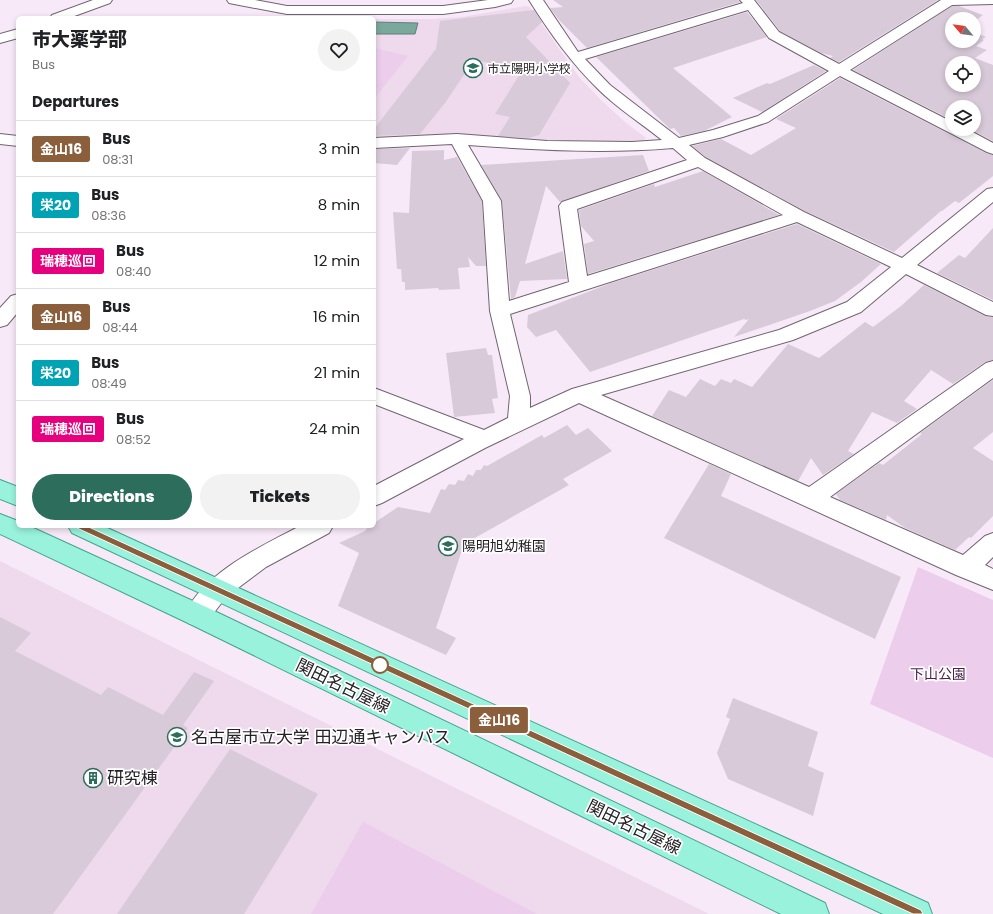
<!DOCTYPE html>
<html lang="en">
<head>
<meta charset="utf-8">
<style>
	body { margin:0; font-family:Poppins,"Noto Sans JP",sans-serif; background:#f2f2f2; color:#202124; height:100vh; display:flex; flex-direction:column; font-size:15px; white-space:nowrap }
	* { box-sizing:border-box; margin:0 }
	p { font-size:13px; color:#757577 }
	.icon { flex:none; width:22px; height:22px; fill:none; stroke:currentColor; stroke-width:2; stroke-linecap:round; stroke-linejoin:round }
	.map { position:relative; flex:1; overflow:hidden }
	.drawer { position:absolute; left:16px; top:16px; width:360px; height:512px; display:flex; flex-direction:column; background:#fff; border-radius:6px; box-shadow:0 2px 6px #0003 }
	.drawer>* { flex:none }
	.badge { padding:0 8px; border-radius:3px; font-size:14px; line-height:26px }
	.needle { width:26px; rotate:299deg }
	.fabs { position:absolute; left:945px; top:12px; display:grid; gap:8px }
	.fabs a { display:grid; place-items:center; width:36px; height:36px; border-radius:50%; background:#fff; box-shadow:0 2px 6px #0003; font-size:20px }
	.map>.badge { position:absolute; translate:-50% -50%; box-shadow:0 0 0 2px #fff }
	h2 { padding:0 16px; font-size:15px; line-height:36px }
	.round { display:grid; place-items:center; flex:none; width:42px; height:42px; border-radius:21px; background:#f2f2f2 }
	.headline { display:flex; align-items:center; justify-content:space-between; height:68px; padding:0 16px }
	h1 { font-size:19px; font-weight:800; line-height:30px }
	.primary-button { display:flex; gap:8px; margin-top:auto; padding:8px 16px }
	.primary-button a { flex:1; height:46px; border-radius:24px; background:#2c6d5c; color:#fff; font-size:16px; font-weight:800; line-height:46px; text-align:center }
	.primary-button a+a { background:#f2f2f2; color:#202124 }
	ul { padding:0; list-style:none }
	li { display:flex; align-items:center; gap:12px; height:56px; padding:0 16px; border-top:1px solid #e0e0e0 }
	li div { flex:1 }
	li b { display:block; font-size:15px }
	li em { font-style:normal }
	li .badge { min-width:44px; font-weight:700; text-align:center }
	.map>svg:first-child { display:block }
	.built { fill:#eed9ed }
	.green { fill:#ecceec }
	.water { fill:#7aa89a; stroke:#618077 }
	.building { fill:#d9cad9; fill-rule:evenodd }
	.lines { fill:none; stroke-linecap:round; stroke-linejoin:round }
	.minor-casing { stroke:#716471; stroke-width:2 }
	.major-casing { stroke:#44a48d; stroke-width:2 }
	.minor { fill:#fff; fill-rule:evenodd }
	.major { fill:#98f2dc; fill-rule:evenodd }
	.line { fill:#8b5e3c; stroke:#fff }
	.stop-dot { fill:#fff; stroke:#8b5e3c; stroke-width:2 }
	.labels { text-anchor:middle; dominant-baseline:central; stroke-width:3.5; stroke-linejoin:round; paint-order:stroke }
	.far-poi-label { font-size:12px; fill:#262126; stroke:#fff; text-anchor:start }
	.poi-label { font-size:14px; fill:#262126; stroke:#fff; text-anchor:start }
	.park-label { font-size:14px; fill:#49224b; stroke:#fff }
	.near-street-label { font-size:17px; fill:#262126; stroke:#fff }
	.near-poi-label { font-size:17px; fill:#262126; stroke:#fff; text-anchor:start }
</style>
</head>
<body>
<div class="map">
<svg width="993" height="914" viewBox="0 0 993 914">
	<rect width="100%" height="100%" fill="#f8e9f8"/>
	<path class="built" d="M526 6 530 7 579 77 602 101 625 122 646 138 643 141 602 143 374 141V19H432L462 17Z
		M0 561 709 914H0Z"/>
	<path class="green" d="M374 48 408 56 374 99Z
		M918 567 993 600V758L870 704Z
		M363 822 537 914H311Z"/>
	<path class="water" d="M374 22 418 23 415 34H374Z"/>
	<path class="building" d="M553 0H738L740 2 587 48 559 20 550 8 563 7Z
		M756 0H938L839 62 830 58 833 56 821 53 780 31Z
		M952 6H959L983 15 975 21 980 23 974 27V19H952V41H974V32L986 37 982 39 984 40 976 46 987 50 975 58 993 65V141L970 129H974V107H952V120L853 70ZM952 63H974V85H952Z
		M534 10 542 22 526 37 570 83 539 135 529 138 498 136 510 117 495 114 523 69 474 60 445 103 420 134 374 136V129L436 49 440 21Z
		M747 12 767 37 673 68 732 117 704 131 681 136 674 128 670 129 596 57Z
		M814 65 826 71 762 112 733 98 767 83 770 84Z
		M840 78 986 153 993 155V176L959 203 955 201 942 211H941L894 252 805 211 706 157 692 146 721 139 751 155 796 128 776 119Z
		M410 148 397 165 374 163V149Z
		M444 150V160L457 157 482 201 486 266H476L468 257 470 267 458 268 460 289 439 290 438 288 405 290V282H402L401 269H397L393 212 409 213 412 151Z
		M643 155 649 171 560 202 546 186 525 264 563 251 567 279 520 281 515 297 511 299 502 201 481 165Z
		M703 171 779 215 588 274 584 244 594 241 581 226 579 210 654 184 655 187Z
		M797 224 881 264 861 282 835 301 810 311 734 337 749 319 746 320 744 319 590 372 556 330 536 337 527 327 528 315 611 283Z
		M993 228V300L937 273 959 255 965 258Z
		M924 285 985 316 993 317V360L985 362 953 384 931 370 904 401 917 409 897 423 872 412 848 451 854 454 823 475 811 458 798 481 652 416 669 390 686 397 700 379 715 386 721 379 731 383 734 379 752 387 788 344 819 358 865 322 873 327 901 306Z
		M486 348 488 355H492L498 398 492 399 495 413 454 417 446 353Z
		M993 380V432L973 448 993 461V516L971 538 969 537 955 550 905 528 887 515 886 520 840 500 836 494 879 463 883 465 922 434 920 433Z
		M567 425 576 435 588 428 612 451 563 479 569 485 464 544 436 628 456 638 446 655 338 606 359 553 339 543 365 531 369 526H374V523L398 507 430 513 441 489 445 490 449 484 455 485 458 480 464 481 468 474 473 476 476 470H481L484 465 487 466 542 435 544 438Z
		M709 464 731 474 721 496 901 577 875 639 664 538Z
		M0 617 31 633 15 651 101 695 108 687 163 715 194 672 214 681 183 725 188 728 53 914H0Z
		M733 698 818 732 808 766 824 773 813 816 728 779 717 753 730 719 726 717Z
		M230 749 318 794 244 914H117Z"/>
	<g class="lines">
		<defs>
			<path id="minor" d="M93 0H112L110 3 69 18H50L52 15Z
				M227 0H255L287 6H443L488 0H513L511 3 495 7 443 14H287L234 4 229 3Z
				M529 0H543L578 52 743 3 740 0H754L779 32 839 64 941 0H993V4L952 5 850 70 952 122V129H967L993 143V154L987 152 840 76 768 122 723 137 689 145 705 158 804 212 902 258 987 189 993 188V202L917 265 993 302V316L986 315 906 274 861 312 793 340 601 395 809 487 986 363 993 361V378L830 497 963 555 985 536 993 533V557L985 565 993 569V590L956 575 579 403 485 448 382 503 374 506V486L464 439 374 404V388L484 430 508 418 510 396 490 311 483 201 452 144 374 148V138L457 134 547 141 632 142 662 140C641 123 617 108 599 90 571 63 550 33 529 0ZM748 10 769 38 829 71 758 116 713 130 679 138 610 85 585 59ZM468 145C537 150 604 154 673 148L687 160 562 202 559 206 569 282 509 301 501 201ZM698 167 783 215 587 276 577 209ZM797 222 891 267 847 302 779 330 572 389 530 408V396L510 314Z
				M18 29V38L0 43V34Z
				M0 134 18 136V146L0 144Z
				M18 294V312L7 325 0 327V308L11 296Z
				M300 526H333L329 533 266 567 226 597 206 623 197 626 188 623 184 615C205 572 260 547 300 526Z"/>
			<path id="major" d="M0 480 18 487V506L0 499Z
				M0 514 18 521V526H29L206 607 825 903 829 914H781L188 623 0 534Z
				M68 526H103L928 903 932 914H883L72 533Z"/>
		</defs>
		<use href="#minor" class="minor-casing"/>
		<use href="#major" class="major-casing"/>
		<use href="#minor" class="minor"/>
		<use href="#major" class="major"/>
	</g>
	<path class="line" d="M80 523 921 910 923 914H913L77 528 76 526 77 524Z"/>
	<defs>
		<symbol id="school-ring" viewBox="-11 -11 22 22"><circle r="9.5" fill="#fff" stroke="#2c6d5c" stroke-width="1.5"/><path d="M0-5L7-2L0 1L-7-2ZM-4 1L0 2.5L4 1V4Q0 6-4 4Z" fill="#2c6d5c"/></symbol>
		<symbol id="university-ring" viewBox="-11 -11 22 22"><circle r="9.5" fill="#fff" stroke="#2c6d5c" stroke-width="1.5"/><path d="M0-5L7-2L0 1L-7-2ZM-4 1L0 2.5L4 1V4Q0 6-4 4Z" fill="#2c6d5c"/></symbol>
		<symbol id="building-ring" viewBox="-11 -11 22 22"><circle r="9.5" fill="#fff" stroke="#2c6d5c" stroke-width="1.5"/><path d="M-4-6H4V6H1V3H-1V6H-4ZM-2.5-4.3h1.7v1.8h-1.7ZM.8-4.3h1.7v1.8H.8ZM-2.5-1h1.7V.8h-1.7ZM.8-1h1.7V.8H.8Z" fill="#2c6d5c"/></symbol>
	</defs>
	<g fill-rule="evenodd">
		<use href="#school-ring" x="462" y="57" width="22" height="22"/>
		<use href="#school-ring" x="437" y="535" width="22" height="22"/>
		<use href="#university-ring" x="166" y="726" width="22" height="22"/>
		<use href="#building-ring" x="82" y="767" width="22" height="22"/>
	</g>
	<circle class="stop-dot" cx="380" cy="665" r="8"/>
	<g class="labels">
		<g class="far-poi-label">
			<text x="487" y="68">市立陽明小学校</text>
		</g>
		<g class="poi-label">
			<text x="462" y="546">陽明旭幼稚園</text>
		</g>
		<g class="park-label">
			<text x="938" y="674">下山公園</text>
		</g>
		<g class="near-street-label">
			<text transform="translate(343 686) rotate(26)">関田名古屋線</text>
			<text transform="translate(634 827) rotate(26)">関田名古屋線</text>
		</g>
		<g class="near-poi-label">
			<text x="191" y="737">名古屋市立大学 田辺通キャンパス</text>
			<text x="107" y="778">研究棟</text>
		</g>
	</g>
</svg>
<div class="fabs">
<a><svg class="needle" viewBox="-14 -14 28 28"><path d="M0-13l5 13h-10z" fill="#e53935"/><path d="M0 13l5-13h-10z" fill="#757577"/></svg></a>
<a><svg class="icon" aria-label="locate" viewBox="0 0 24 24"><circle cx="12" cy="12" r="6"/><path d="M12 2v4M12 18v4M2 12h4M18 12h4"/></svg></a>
<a><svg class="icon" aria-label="layers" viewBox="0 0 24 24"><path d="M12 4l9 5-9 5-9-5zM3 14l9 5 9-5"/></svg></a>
</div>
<b class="badge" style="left:499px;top:720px;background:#8b5e3c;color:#fff">金山16</b>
<section class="drawer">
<div class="headline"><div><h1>市大薬学部</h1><p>Bus</p></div><a class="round"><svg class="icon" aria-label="heart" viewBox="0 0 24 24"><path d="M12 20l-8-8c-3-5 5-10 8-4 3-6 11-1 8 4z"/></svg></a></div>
<h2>Departures</h2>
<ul>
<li><span class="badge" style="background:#8b5e3c;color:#fff">金山16</span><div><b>Bus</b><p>08:31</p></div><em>3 min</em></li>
<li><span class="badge" style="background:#00a3b4;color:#fff">栄20</span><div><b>Bus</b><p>08:36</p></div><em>8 min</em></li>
<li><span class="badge" style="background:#e6007e;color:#fff">瑞穂巡回</span><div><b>Bus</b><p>08:40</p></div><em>12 min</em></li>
<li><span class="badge" style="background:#8b5e3c;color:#fff">金山16</span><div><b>Bus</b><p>08:44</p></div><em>16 min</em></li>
<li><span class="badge" style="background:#00a3b4;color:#fff">栄20</span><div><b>Bus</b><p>08:49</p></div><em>21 min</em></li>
<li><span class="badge" style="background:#e6007e;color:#fff">瑞穂巡回</span><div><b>Bus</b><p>08:52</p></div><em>24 min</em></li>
</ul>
<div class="primary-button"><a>Directions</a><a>Tickets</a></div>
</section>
</div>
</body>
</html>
